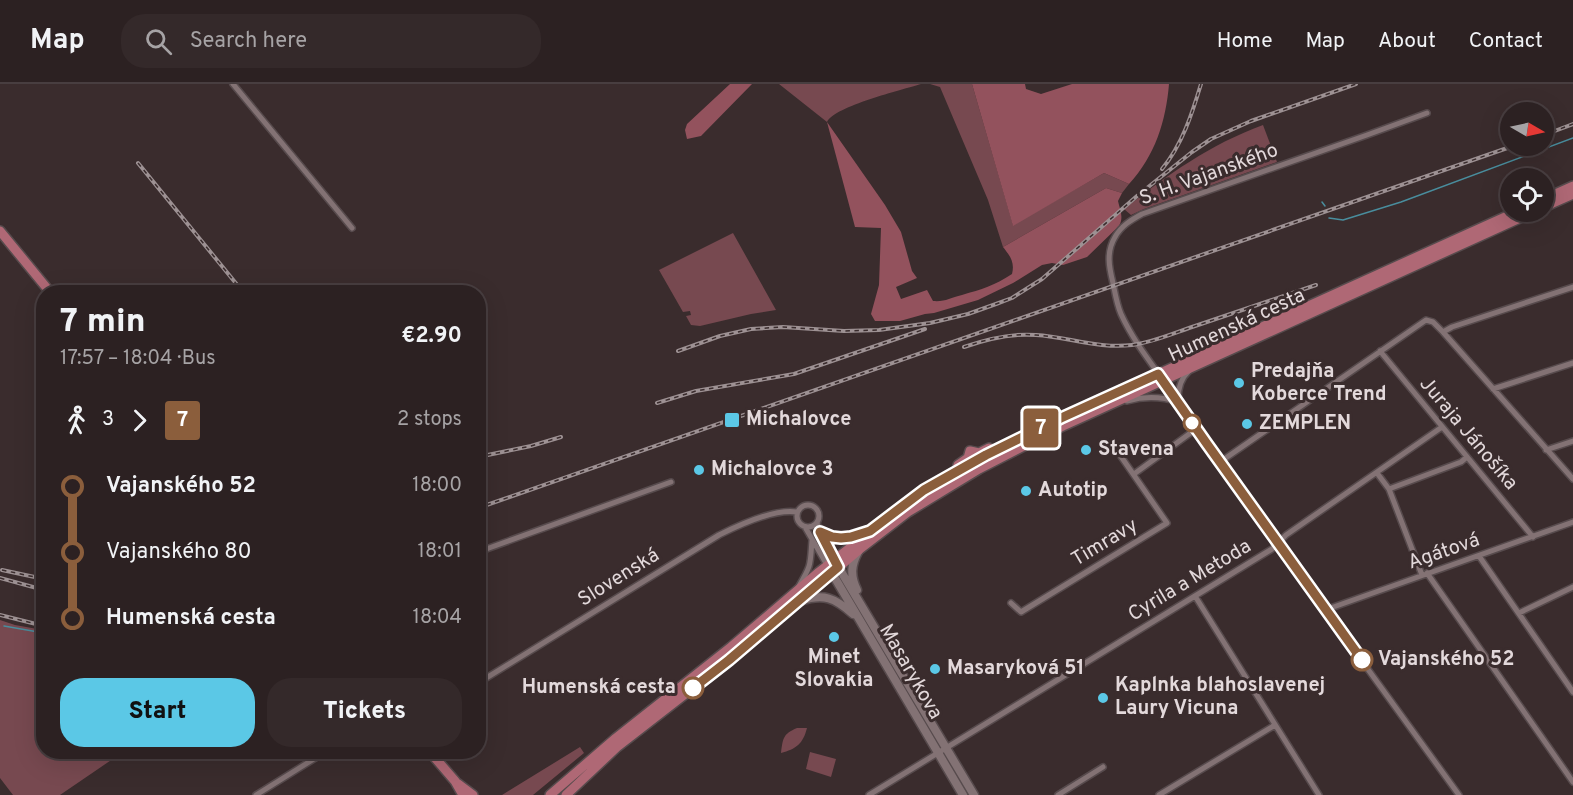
<!DOCTYPE html>
<html lang="en">
<head>
<meta charset="utf-8">
<style>
	body { margin:0; font-family:Overpass,sans-serif; background:#34292a; color:#f1f3f6; height:100vh; display:flex; flex-direction:column; font-size:22px; white-space:nowrap }
	* { box-sizing:border-box; margin:0 }
	p { font-size:20px; color:#a6a3a5 }
	.icon { flex:none; width:33px; height:33px; fill:none; stroke:currentColor; stroke-width:2; stroke-linecap:round; stroke-linejoin:round }
	.map { position:relative; flex:1; overflow:hidden }
	.sheet { position:absolute; left:36px; top:201px; width:450px; height:474px; display:flex; flex-direction:column; background:#2c2122; border-radius:24px; box-shadow:0 6px 24px #0002,0 0 0 2px #483e40 }
	.sheet>* { flex:none }
	.badge { padding:0 12px; border-radius:4px; font-size:21px; line-height:39px }
	.needle { width:39px; rotate:99deg }
	.controls { position:absolute; left:1500px; top:18px; display:grid; gap:12px }
	.controls a { display:grid; place-items:center; width:54px; height:54px; border-radius:50%; background:#2c2122; box-shadow:0 6px 24px #0002,0 0 0 2px #483e40; font-size:30px }
	.map>.badge { position:absolute; translate:-50% -50%; box-shadow:0 0 0 3px #fff }
	.legs { display:flex; align-items:center; gap:9px; height:66px; padding:0 24px; font-size:20px }
	.legs p { margin-inline-start:auto }
	.head { display:flex; align-items:center; justify-content:space-between; height:102px; padding:0 24px }
	h1 { font-size:33px; font-weight:800; line-height:45px }
	.action { display:flex; gap:12px; margin-top:auto; padding:12px 24px }
	.action a { flex:1; height:69px; border-radius:24px; background:#5bc8e6; color:#111; font-size:24px; font-weight:800; line-height:69px; text-align:center }
	.action a+a { background:#34292a; color:#f1f3f6 }
	ul { padding:0 24px; list-style:none }
	li { display:flex; align-items:center; gap:21px; height:66px; font-size:22px }
	li i { display:grid; place-items:center; width:9px; height:100%; margin:0 8px; background:currentColor }
	li i::after { content:''; width:15px; height:15px; margin:-8px; border:4px solid; border-radius:50%; background:#2c2122 }
	li p { margin-inline-start:auto }
	li:first-child i { background:linear-gradient(#0000 50%,currentColor 0) }
	li:last-child i { background:linear-gradient(currentColor 50%,#0000 0) }
	header { display:flex; align-items:center; gap:36px; box-sizing:border-box; height:84px; padding:0 30px; background:#2c2122; border-bottom:2px solid #483e40 }
	header strong { font-size:28px }
	nav { display:flex; gap:33px; margin-inline-start:auto; font-size:21px }
	.search { width:420px; height:54px; background:#34292a; display:flex; align-items:center; gap:15px; box-sizing:border-box; padding:0 21px; border-radius:24px; color:#a6a3a5; font-size:22px }
	.map>svg:first-child { display:block }
	.green { fill:#774950 }
	.forest { fill:#93525d }
	.lines { fill:none; stroke-linecap:round; stroke-linejoin:round }
	.stream { stroke:#498d9d; stroke-width:1.5 }
	.minor-casing { stroke:#574b4d; stroke-width:8 }
	.secondary-casing { stroke:#574b4d; stroke-width:11 }
	.primary-casing { stroke:#574b4d; stroke-width:12 }
	.minor { stroke:#837274; stroke-width:5 }
	.secondary { stroke:#837274; stroke-width:8 }
	.primary { stroke:#af6875; stroke-width:9 }
	.rail-casing { stroke:#9d9193; stroke-width:4 }
	.rail { stroke:#3a2c2d; stroke-width:1.5; stroke-dasharray:4.5; stroke-linecap:butt }
	.line-1-casing { stroke:#fff; stroke-width:14 }
	.line-1 { stroke:#8b5e3c; stroke-width:9 }
	.poi-dot { fill:#5bc8e6; stroke:#3a2c2d; stroke-width:2 }
	.stop-1-dot { fill:#fff; stroke:#8b5e3c; stroke-width:3 }
	.labels { text-anchor:middle; dominant-baseline:central; stroke-width:6; stroke-linejoin:round; paint-order:stroke }
	.street-label { font-size:20px; fill:#e3d9db; stroke:#3a2c2d }
	.poi-label { font-size:20px; font-weight:bold; fill:#e3d9db; stroke:#3a2c2d; text-anchor:start }
	.stop-label { font-size:20px; font-weight:bold; fill:#e3d9db; stroke:#3a2c2d; text-anchor:start }
</style>
</head>
<body>
<header>
<strong>Map</strong>
<div class="search"><svg class="icon" aria-label="search" viewBox="0 0 24 24"><circle cx="10" cy="10" r="6"/><path d="M15 15l6 6"/></svg>Search here</div>
<nav><a>Home</a><a>Map</a><a>About</a><a>Contact</a></nav>
</header>
<div class="map">
<svg width="1573" height="711" viewBox="0 0 1573 711">
	<rect width="100%" height="100%" fill="#3a2c2d"/>
	<path class="green" d="M779 0H921C902 6 835 22 827 38Z
		M930 0H972L1013 141 1104 89 1129 100 1122 109 1106 104 1003 163 988 116 940 3Z
		M1263 41 1277 78 1144 125 1131 131 1124 125C1167 91 1211 60 1263 41Z
		M733 149 776 226 751 230 700 242 691 241 686 232 691 231 690 227 683 228 659 186Z
		M0 536 15 541 43 546 44 668H123L60 711H13L0 694Z
		M797 644H807C803 660 796 665 781 669 783 654 783 650 797 644Z
		M580 663 584 669 533 711H502Z
		M810 668 836 675 831 693 806 685Z"/>
	<path class="forest" d="M730 0H752L701 52 687 55 685 46 687 40Z
		M972 0H1025L1026 5 1041 10 1072 0H1169C1166 37 1155 72 1129 100L1104 89 1013 142Z
		M827 38 885 121 901 148 912 187 917 194 896 203 901 215 927 206 933 217C945 218 950 214 962 211 982 205 994 202 1012 190 1015 178 1010 172 1003 163L1106 104 1122 109 1118 117C1120 126 1124 133 1119 142L1087 173 1063 181 1052 179 1042 181 1013 199 978 216 934 229 925 230 900 237H875L871 230 879 201 881 144 855 143Z"/>
	<g class="lines">
		<path class="stream" d="M1524 62 1527 69
			M1322 118 1325 122
			M1329 134 1343 136 1401 118 1573 54
			M4 542 44 549"/>
		<defs>
			<path id="minor" d="M233 0 352 144
				M1443 248 1452 243 1573 203
				M1380 267 1533 453
				M1158 289C1145 271 1131 252 1121 230 1117 221 1115 209 1113 199 1109 183 1106 168 1115 153 1121 142 1131 136 1142 130L1367 51 1427 29
				M1162 296 1325 526 1459 711
				M1493 305 1573 279
				M1178 316C1178 305 1180 295 1189 287
				M1127 317C1145 312 1160 312 1178 318
				M1546 366 1573 357
				M1220 378 1426 236 1433 238 1443 248 1573 395
				M1377 389 1389 405 1422 491
				M1134 390 1196 345
				M1389 405 1461 378 1467 373
				M797 432a11 11 0 1 1 22 0a11 11 0 1 1-22 0Z
				M817 439 822 454 834 476
				M805 443 827 481
				M820 448C839 457 847 455 866 448
				M478 468 671 398
				M1479 472 1573 608
				M1427 489 1573 698
				M799 502C812 480 810 481 812 456
				M1195 512 1319 711
				M1011 519 1021 528 1167 439 1120 371
				M1325 526 1573 438
				M1519 529 1573 503
				M478 599 719 451C739 441 775 424 797 428
				M418 668 424 672 430 668
				M256 711 325 668
				M869 711 1272 465 1286 451 1442 343
				M1058 711 1103 683
				M1159 711 1275 641"/>
			<path id="secondary" d="M836 479 974 711
				M829 484 963 711
				M857 506C850 492 851 481 858 468
				M800 517C824 509 835 514 853 530"/>
			<path id="primary" d="M1544 115 1573 102
				M1544 123 1573 110
				M0 147 50 208
				M958 381 968 374 970 367 979 369 989 364
				M430 668 455 697 463 711
				M457 699 473 711
				M550 711 616 654 731 563 819 488 924 406 997 365 1061 334 1516 128
				M566 711 617 663 729 576 860 465 908 428 979 385 1063 342 1533 128"/>
		</defs>
		<use href="#minor" class="minor-casing"/>
		<use href="#secondary" class="secondary-casing"/>
		<use href="#primary" class="primary-casing"/>
		<use href="#minor" class="minor"/>
		<use href="#secondary" class="secondary"/>
		<use href="#primary" class="primary"/>
		<defs>
			<path id="rail" d="M1544 51 1573 40
				M138 79 243 208
				M1162 85C1182 61 1192 30 1201 0
				M964 263C987 255 1012 249 1036 251 1068 253 1099 265 1132 261 1155 258 1176 248 1198 241 1237 228 1277 214 1316 201
				M678 267 720 252 751 245 783 243 844 247 879 246 930 239 968 230 996 220 1012 214 1042 195 1137 112 1192 68 1211 55 1251 37 1356 0
				M657 319 696 307 794 290 925 245
				M478 373 531 362 561 353
				M478 424 1513 62
				M2 486 44 495
				M0 494 44 506
				M0 531 44 542"/>
		</defs>
		<use href="#rail" class="rail-casing"/>
		<use href="#rail" class="rail"/>
	</g>
	<g class="lines">
		<defs>
			<path id="line-1" d="M693 604 729 576 838 483 820 448 832 453 841 454 851 453 870 447 924 406 986 371 1061 334 1158 290 1207 360 1362 576"/>
		</defs>
		<use href="#line-1" class="line-1-casing"/>
		<use href="#line-1" class="line-1"/>
	</g>
	<g class="poi-dot">
		<circle cx="1239" cy="299" r="6"/>
		<rect x="724" y="328" width="16" height="16" rx="3"/>
		<circle cx="1247" cy="340" r="6"/>
		<circle cx="1086" cy="366" r="6"/>
		<circle cx="699" cy="386" r="6"/>
		<circle cx="1026" cy="407" r="6"/>
		<circle cx="834" cy="553" r="6"/>
		<circle cx="935" cy="585" r="6"/>
		<circle cx="1103" cy="614" r="6"/>
	</g>
	<g class="stop-1-dot">
		<circle cx="1192" cy="339" r="8"/>
		<circle cx="1362" cy="576" r="10"/>
		<circle cx="693" cy="604" r="10"/>
	</g>
	<g class="labels">
		<g class="street-label">
			<text transform="translate(1209 91) rotate(-20)">S. H. Vajanského</text>
			<text transform="translate(1237 242) rotate(-25)">Humenská cesta</text>
			<text transform="translate(1468 350) rotate(50)">Juraja Jánošíka</text>
			<text transform="translate(1105 459) rotate(-31)">Timravy</text>
			<text transform="translate(1444 468) rotate(-19)">Agátová</text>
			<text transform="translate(619 494) rotate(-32)">Slovenská</text>
			<text transform="translate(1190 497) rotate(-31)">Cyrila a Metoda</text>
			<text transform="translate(910 588) rotate(60)">Masarykova</text>
		</g>
		<g class="poi-label">
			<text x="1251" y="288">Predajňa<tspan x="1251" dy="23">Koberce Trend</tspan></text>
			<text x="746" y="336">Michalovce</text>
			<text x="1259" y="340">ZEMPLEN</text>
			<text x="1098" y="366">Stavena</text>
			<text x="711" y="386">Michalovce 3</text>
			<text x="1038" y="407">Autotip</text>
			<text x="834" y="574" text-anchor="middle">Minet<tspan x="834" dy="23">Slovakia</tspan></text>
			<text x="947" y="585">Masaryková 51</text>
			<text x="1115" y="602">Kaplnka blahoslavenej<tspan x="1115" dy="23">Laury Vicuna</tspan></text>
		</g>
		<g class="stop-label">
			<text x="1378" y="576">Vajanského 52</text>
			<text x="676" y="604" text-anchor="end">Humenská cesta</text>
		</g>
	</g>
</svg>
<div class="controls">
<a><svg class="needle" viewBox="-14 -14 28 28"><path d="M0-13l5 13h-10z" fill="#e53935"/><path d="M0 13l5-13h-10z" fill="#a6a3a5"/></svg></a>
<a><svg class="icon" aria-label="locate" viewBox="0 0 24 24"><circle cx="12" cy="12" r="6"/><path d="M12 2v4M12 18v4M2 12h4M18 12h4"/></svg></a>
</div>
<b class="badge" style="left:1041px;top:344px;background:#8b5e3c;color:#fff">7</b>
<section class="sheet">
<div class="head"><div><h1>7 min</h1><p>17:57 – 18:04 · Bus</p></div><b>€2.90</b></div>
<div class="legs"><svg class="icon" aria-label="walk" viewBox="0 0 24 24"><circle cx="13" cy="4" r="2"/><path d="M13 8l-2 6 4 7M11 14l-3 7M7 12l3-4h3l4 4"/></svg>3<svg class="icon" aria-label="forward" viewBox="0 0 24 24"><path d="M9 5l7 7-7 7"/></svg><b class="badge" style="background:#8b5e3c;color:#fff">7</b><p>2 stops</p></div>
<ul>
<li><i style="color:#8b5e3c"></i><b>Vajanského 52</b><p>18:00</p></li>
<li><i style="color:#8b5e3c"></i><span>Vajanského 80</span><p>18:01</p></li>
<li><i style="color:#8b5e3c"></i><b>Humenská cesta</b><p>18:04</p></li>
</ul>
<div class="action"><a>Start</a><a>Tickets</a></div>
</section>
</div>
</body>
</html>
